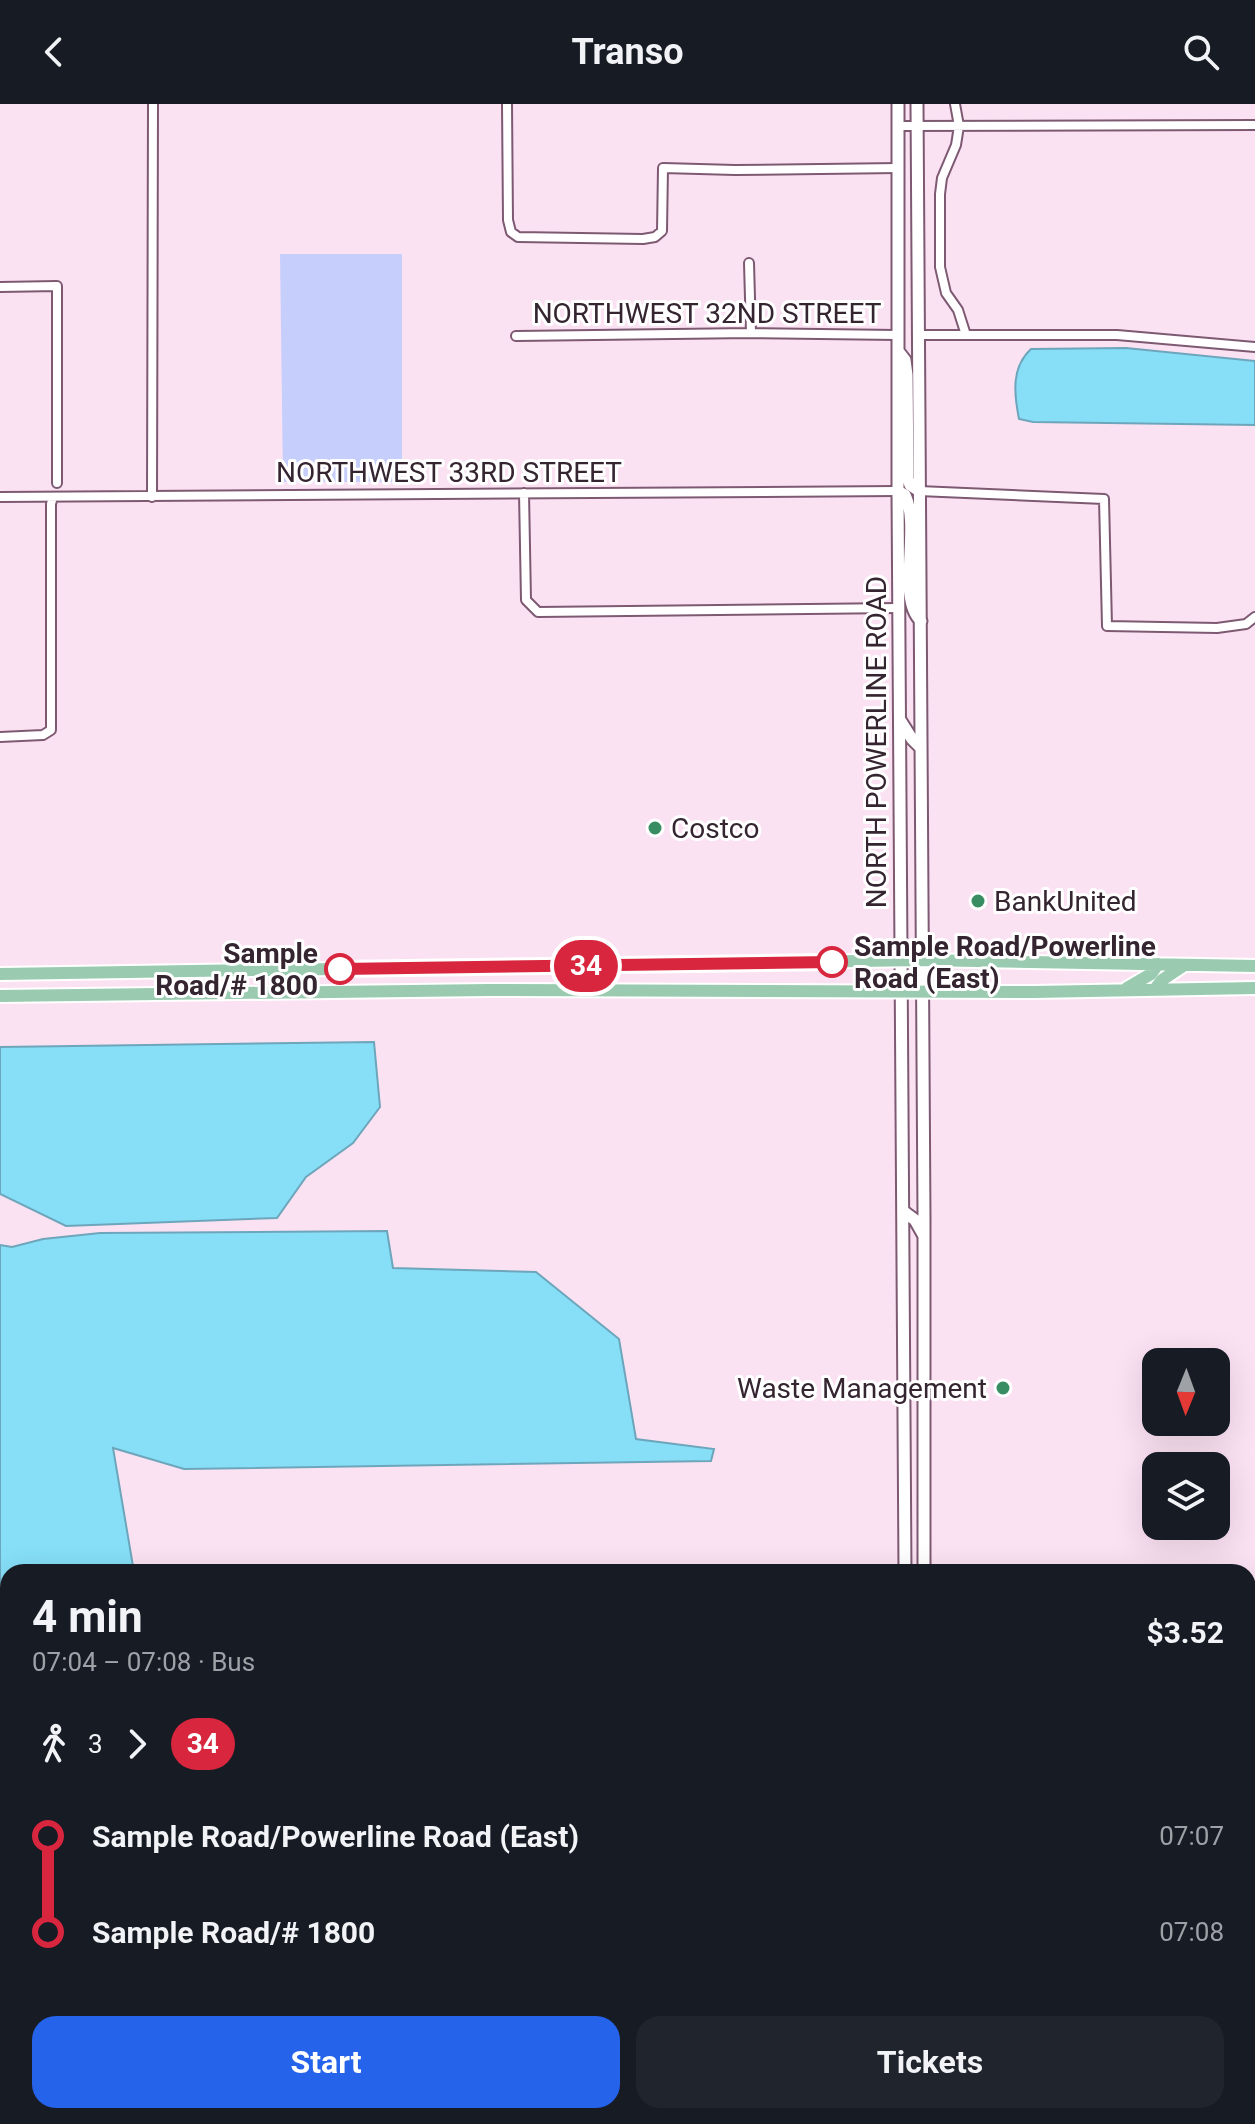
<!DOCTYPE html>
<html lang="en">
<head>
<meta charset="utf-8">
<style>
	body { margin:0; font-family:Roboto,sans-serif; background:#20242c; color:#f1f3f6; height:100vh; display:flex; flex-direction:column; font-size:30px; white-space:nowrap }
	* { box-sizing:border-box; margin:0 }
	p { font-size:26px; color:#9ea1a6 }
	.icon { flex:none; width:44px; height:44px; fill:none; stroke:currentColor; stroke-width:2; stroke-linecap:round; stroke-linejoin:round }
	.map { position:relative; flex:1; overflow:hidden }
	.panel { position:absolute; left:0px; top:1460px; width:1256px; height:560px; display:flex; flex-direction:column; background:#171b24; border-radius:24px 24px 0 0; box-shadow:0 8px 32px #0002 }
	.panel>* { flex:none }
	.badge { padding:0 16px; border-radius:26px; font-size:28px; line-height:52px }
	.needle { width:52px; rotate:181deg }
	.buttons { position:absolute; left:1142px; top:1244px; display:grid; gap:16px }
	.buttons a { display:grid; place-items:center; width:88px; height:88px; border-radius:16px; background:#171b24; box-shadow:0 8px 32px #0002; font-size:40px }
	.map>.badge { position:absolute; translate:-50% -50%; box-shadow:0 0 0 4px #fff }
	.legs { display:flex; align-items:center; gap:12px; height:88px; padding:0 32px; font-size:26px }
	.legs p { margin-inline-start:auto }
	.summary { display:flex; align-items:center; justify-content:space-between; height:136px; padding:0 32px }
	h1 { font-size:44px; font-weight:700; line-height:60px }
	.action { display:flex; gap:16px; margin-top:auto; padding:16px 32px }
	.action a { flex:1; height:92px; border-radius:24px; background:#2563eb; color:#fff; font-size:32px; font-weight:700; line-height:92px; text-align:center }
	.action a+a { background:#20242c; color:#f1f3f6 }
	ul { padding:0 32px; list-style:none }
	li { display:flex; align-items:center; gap:28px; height:96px; font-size:30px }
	li i { display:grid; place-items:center; width:12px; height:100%; margin:0 10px; background:currentColor }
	li i::after { content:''; width:20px; height:20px; margin:-10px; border:6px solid; border-radius:50%; background:#171b24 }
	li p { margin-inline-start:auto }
	li:first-child i { background:linear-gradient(#0000 50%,currentColor 0) }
	li:last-child i { background:linear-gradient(currentColor 50%,#0000 0) }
	header { display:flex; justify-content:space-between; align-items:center; height:104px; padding:0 32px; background:#171b24; font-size:36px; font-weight:700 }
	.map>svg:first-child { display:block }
	.green { fill:#c6cefc }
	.water { fill:#86def7; stroke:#6da6bb; stroke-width:2 }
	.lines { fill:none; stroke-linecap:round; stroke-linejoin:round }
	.minor-casing { stroke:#7d5972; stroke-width:12 }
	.secondary-casing { stroke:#7d5972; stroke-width:15 }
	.primary-casing { stroke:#fff; stroke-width:16 }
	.minor { stroke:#fff; stroke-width:8 }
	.secondary { stroke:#fff; stroke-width:11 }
	.primary { stroke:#9acbb0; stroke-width:12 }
	.line-1-casing { stroke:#fff; stroke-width:18 }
	.line-1 { stroke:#d7263d; stroke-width:12 }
	.poi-dot { fill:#388e62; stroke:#fff; stroke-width:3 }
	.stop-1-dot { fill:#fff; stroke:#d7263d; stroke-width:4 }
	.labels { text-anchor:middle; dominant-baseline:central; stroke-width:6; stroke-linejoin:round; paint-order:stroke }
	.street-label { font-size:28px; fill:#342530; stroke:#fff }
	.poi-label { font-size:28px; fill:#342530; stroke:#fff; text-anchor:start }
	.stop-label { font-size:28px; font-weight:bold; fill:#342530; stroke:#fff; text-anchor:start }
</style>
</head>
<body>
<header><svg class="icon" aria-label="back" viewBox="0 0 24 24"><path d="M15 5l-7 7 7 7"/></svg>Transo<svg class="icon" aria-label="search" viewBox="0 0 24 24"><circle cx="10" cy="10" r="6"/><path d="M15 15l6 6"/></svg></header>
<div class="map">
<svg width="1255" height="2020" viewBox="0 0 1255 2020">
	<rect width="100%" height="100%" fill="#fbe2f3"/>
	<path class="green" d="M280 150H402V378H283Z"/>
	<path class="water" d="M1126 244 1255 257V321L1033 318 1019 315C1014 290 1011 263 1031 245Z
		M374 938 380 1003 353 1039 306 1073 277 1114 66 1122 0 1090V943Z
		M387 1127 393 1164 536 1168 619 1235 636 1335 714 1345 711 1357 184 1365 113 1344 134 1468H8V1661L0 1660V1141L12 1143 43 1135 100 1129Z
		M98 2012H421V2020H105Z"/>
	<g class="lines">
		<defs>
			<path id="minor" d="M507 0 508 116 511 128 518 133 643 135 655 133 662 127 663 64 735 66 899 64
				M955 0 959 22 956 41 942 74 940 90V163L946 189 958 206 966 231
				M898 22 1255 21
				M749 159 751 229
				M0 183 57 182V379
				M920 231H1117L1255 243
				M516 232 751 229 897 231
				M919 387 1104 395 1107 522 1217 524 1246 520 1255 513
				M524 389 526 496 538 508 899 504
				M0 393 898 387
				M152 393 153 0
				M0 633 43 631 51 626V400L53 393
				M1248 1598H1255
				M576 2012V2020"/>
			<path id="secondary" d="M898 0V387L905 1468
				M917 0 924 1113V1468
				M898 247 905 256 907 271 908 375 910 381 919 387
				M898 387 905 391C921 423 896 494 921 517
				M900 616 912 635 921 644
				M903 1107 915 1116 924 1132
				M907 2012V2020
				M928 2012V2020"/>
			<path id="primary" d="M0 870 922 856 1255 862
				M1127 884 1151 870 1158 860
				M1155 885 1162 876 1183 862
				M0 892 488 886 1034 888 1255 884"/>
		</defs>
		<use href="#minor" class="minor-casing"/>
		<use href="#secondary" class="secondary-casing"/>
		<use href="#primary" class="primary-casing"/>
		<use href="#minor" class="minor"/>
		<use href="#secondary" class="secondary"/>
		<use href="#primary" class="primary"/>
	</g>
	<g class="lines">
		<defs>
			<path id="line-1" d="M340 865 832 858"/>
		</defs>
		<use href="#line-1" class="line-1-casing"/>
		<use href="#line-1" class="line-1"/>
	</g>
	<g class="poi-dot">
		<circle cx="655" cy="724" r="8"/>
		<circle cx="978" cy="797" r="8"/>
		<circle cx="1003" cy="1284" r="8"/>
	</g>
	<g class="stop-1-dot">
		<circle cx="832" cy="858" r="14"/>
		<circle cx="340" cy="865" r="14"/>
	</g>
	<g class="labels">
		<g class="street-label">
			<text x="707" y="209">NORTHWEST 32ND STREET</text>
			<text x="449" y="368">NORTHWEST 33RD STREET</text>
			<text transform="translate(876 638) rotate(-90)">NORTH POWERLINE ROAD</text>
		</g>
		<g class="poi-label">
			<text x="671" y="724">Costco</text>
			<text x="994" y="797">BankUnited</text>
			<text x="987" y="1284" text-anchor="end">Waste Management</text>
		</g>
		<g class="stop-label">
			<text x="854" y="842">Sample Road/Powerline<tspan x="854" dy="32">Road (East)</tspan></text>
			<text x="318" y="849" text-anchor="end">Sample<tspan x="318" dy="32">Road/# 1800</tspan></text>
		</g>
	</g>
</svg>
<div class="buttons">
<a><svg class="needle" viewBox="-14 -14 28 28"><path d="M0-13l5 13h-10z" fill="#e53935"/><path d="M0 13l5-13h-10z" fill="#9ea1a6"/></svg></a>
<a><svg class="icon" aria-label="layers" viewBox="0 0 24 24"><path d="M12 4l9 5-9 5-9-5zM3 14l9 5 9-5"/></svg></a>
</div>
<b class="badge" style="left:586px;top:862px;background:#d7263d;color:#fff">34</b>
<section class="panel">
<div class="summary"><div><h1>4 min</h1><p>07:04 – 07:08 · Bus</p></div><b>$3.52</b></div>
<div class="legs"><svg class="icon" aria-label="walk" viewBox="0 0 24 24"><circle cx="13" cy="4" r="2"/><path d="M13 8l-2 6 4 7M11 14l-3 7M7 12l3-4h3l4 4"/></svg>3<svg class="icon" aria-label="forward" viewBox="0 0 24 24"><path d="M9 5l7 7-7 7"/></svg><b class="badge" style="background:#d7263d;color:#fff">34</b></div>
<ul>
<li><i style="color:#d7263d"></i><b>Sample Road/Powerline Road (East)</b><p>07:07</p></li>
<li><i style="color:#d7263d"></i><b>Sample Road/# 1800</b><p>07:08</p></li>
</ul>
<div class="action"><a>Start</a><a>Tickets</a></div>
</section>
</div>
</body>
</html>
